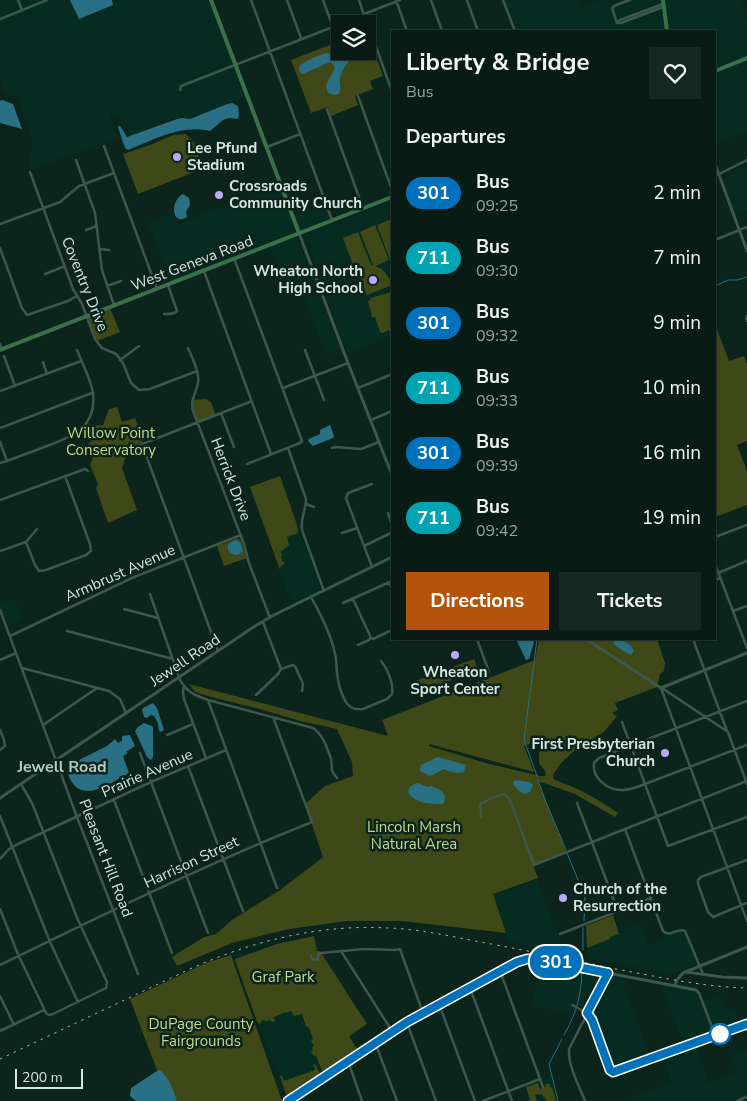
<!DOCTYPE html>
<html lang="en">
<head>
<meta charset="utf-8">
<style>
	body { margin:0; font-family:"Nunito Sans",sans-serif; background:#162822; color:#f1f3f6; height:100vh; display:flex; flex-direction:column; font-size:19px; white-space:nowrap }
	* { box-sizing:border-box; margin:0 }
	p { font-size:16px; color:#98a1a0 }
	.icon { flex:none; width:28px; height:28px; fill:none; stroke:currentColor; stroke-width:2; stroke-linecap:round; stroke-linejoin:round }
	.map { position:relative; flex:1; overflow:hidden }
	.details { position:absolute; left:391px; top:30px; width:325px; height:610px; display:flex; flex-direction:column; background:#081b15; border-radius:0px; box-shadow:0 1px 4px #0004,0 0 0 1px #293934 }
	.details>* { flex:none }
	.badge { padding:0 10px; border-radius:16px; font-size:18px; line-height:32px }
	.buttons { position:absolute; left:331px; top:15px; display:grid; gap:10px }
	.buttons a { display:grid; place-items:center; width:45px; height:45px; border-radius:0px; background:#081b15; box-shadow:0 1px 4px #0004,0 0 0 1px #293934; font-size:25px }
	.scale { position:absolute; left:15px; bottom:12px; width:68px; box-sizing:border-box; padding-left:5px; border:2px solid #d6e5df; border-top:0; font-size:14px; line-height:18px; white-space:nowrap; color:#d6e5df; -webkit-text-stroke:4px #0b241c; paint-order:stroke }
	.map>.badge { position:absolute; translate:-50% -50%; box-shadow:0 0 0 2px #fff }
	h2 { padding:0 15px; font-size:19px; line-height:45px }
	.round { display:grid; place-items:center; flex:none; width:52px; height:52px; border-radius:0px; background:#162822 }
	.overview { display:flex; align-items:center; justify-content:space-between; height:85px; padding:0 15px }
	h1 { font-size:24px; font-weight:700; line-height:38px }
	.primary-button { display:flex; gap:10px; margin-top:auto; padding:10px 15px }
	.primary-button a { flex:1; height:58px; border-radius:0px; background:#b45309; color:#fff; font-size:20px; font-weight:700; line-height:58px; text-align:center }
	.primary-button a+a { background:#162822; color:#f1f3f6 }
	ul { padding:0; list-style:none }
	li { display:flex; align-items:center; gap:15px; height:65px; padding:0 15px }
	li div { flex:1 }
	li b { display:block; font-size:19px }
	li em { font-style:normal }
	li .badge { min-width:55px; font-weight:700; text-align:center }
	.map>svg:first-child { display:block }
	.built { fill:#062b20 }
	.green { fill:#3f4918; fill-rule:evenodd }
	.water { fill:#2a7084 }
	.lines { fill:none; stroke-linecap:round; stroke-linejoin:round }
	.stream { stroke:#2a7084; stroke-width:1 }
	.minor { stroke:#3d574d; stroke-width:2.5 }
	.tertiary { stroke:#3d574d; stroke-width:3 }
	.secondary { stroke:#3b704a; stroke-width:4 }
	.rail { stroke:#a3b4ae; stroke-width:1; stroke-dasharray:2.5 5; stroke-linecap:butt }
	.line-casing { stroke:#fff; stroke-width:11 }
	.line { stroke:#0072bc; stroke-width:8 }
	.poi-dot { fill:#bcaaf6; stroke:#0b241c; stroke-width:2 }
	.stop-dot { fill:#fff; stroke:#0072bc; stroke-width:2.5 }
	.labels { text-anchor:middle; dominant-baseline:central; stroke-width:5; stroke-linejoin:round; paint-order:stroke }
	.poi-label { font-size:15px; font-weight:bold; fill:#d6e5df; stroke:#0b241c; text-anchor:start }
	.street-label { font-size:15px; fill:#d6e5df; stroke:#0b241c }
	.park-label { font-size:15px; fill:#c5d888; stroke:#0b241c }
	.neighbourhood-label { font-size:16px; font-weight:bold; fill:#afccc1; stroke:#0b241c }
</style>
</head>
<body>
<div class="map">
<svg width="747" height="1101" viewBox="0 0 747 1101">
	<rect width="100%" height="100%" fill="#0b241c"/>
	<path class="built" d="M0 0H211L247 97 185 120 183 115 130 136 124 119 109 113 118 138 32 169 29 162 33 142 18 96H11L6 92 2 88 0 81Z
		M505 0H578L581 7 600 0H603L610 4 621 0H662L667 31H517Z
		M664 0H740L747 19V58L715 70V31H668Z
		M747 59V132L715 144V72Z
		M747 164V210L734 215 721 179Z
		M280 186 298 233 171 283 148 222 173 213 177 224Z
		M306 198 310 208 324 202 331 220 300 232 289 204Z
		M392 201V336L347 354 304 233 332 221 334 224Z
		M296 235 341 349 326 355 302 292 289 297 270 246Z
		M280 476 322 591 292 605 250 487Z
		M16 600 23 619 7 627 0 607V603Z
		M536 879 564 951 534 947 509 941 493 895Z
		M640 922 649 946 664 940 666 936 678 931 682 932 686 936 697 964 672 974 587 958V948L610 939V937L619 934 618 930Z
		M314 936 317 951H320L367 1024 349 1036 358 1051 323 1073 288 1099 257 1022 235 959 277 944Z
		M550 962 606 974 587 1010 579 1006 582 988V977L577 1004 574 1013 532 1006 537 980 546 982Z
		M609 974 621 977 651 1059 612 1073 593 1020 589 1013Z
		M660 984 694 990 698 993 714 1035 685 1046Z
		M721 996 727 1011 734 1008 740 1024 715 1033 703 1002Z
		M695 1044 709 1083 736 1072 730 1056 747 1049V1096L734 1101H623L672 1082 662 1055Z
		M551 1075 557 1101H527L530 1100 525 1086Z"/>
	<path class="green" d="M368 34 383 76 370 81 373 89 355 96 358 105 331 116 328 107 311 113 291 60 340 41V51H368Z
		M186 134 194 142 202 169 138 194 123 154 150 145 173 135Z
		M392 219V259L390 260 377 225Z
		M375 225 389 260 375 266C385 269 389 277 392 285L367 295 366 294 358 273H356L343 238 358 232 371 265H373L360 232Z
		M392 292V334L390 335 389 330 383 333 380 332 375 317H372L368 301 371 300 370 298Z
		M110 308 120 332 97 341 88 317Z
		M715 324 729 361 744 356 747 364V441L737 445 747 471V505L715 517Z
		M206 399 211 402 216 415 198 422 194 411 192 400Z
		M117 407 122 422 135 418 143 442 129 447 122 468 137 510 108 523 96 488 98 484 90 465 94 454 88 444 92 440 90 434 84 428 88 423 92 426 103 425 109 409Z
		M280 476 297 525 298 532V533L287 537 289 545 282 551 279 550 280 551H282L281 553 282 556H281L282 560H281L285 563 280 567V570L250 487Z
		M236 539H240L242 543 247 558 224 566 217 546Z
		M539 639H657L665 663 664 671 660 674 657 687 615 703 618 710 612 713 617 716 604 732 577 748 562 762 554 773 553 778 555 780C578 788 598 799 618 813L615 817 575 794 538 781 566 852 533 865 538 878 493 894 506 933 402 921H347L289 929 232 943 177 966 172 957 204 937 216 934 232 920 280 890 322 858 323 857 305 804 325 786 353 776 352 762 337 729 300 721 260 709 211 697 195 692 189 684 388 736 382 720 535 660ZM539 740V763L545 771 546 776H541L489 764 429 746V744L534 772 524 746Z
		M474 659 478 670 420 692 415 681Z
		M613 915 619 934 610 937V939L587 948 586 926Z
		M314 936 317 951H320L367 1024 349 1036 358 1051 323 1073 316 1056 313 1055 311 1052 313 1050 312 1047H314L311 1040 313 1039 309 1028 307 1027 308 1026H306L302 1014 294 1016 291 1011 286 1013 284 1012V1013L274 1017 275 1021 272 1022 270 1020 266 1021 264 1020 261 1021V1023L259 1024 258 1022H257L235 960V959L277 944Z
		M231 955 282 1101H170L158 1073 130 999 206 963Z
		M313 1064 316 1065 320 1074 319 1077 289 1098 287 1097 280 1076H282L284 1081 315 1070Z
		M538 1083 540 1089 546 1087 545 1085 549 1083 551 1088 552 1087 556 1101H546L545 1097H543L542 1094 539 1095V1094L535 1095 537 1101H527L530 1100 526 1087Z"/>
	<path class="water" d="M70 0H112L113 5 79 19Z
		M347 51H357C352 58 340 70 340 79 339 86 342 87 339 94L334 95 328 93 326 87 327 83 335 68 333 64 330 62 303 74 300 72 299 69 300 65C309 60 320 53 331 53 337 53 340 56 346 54Z
		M2 100 13 104 22 129 0 123V101Z
		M232 103 238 106 239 114 238 119 229 118 223 120 210 131C182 124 153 140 128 150L126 149 123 143 118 127 119 126H120L127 137 177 119 182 118 190 119 227 104Z
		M183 194 189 198 190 205 186 212 187 217C171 227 170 200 183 194Z
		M330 425 334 436 333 438 313 446 308 441 309 439 320 434V430Z
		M236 540 241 544 243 551C238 556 232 556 228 550V544Z
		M516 639H535L529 659 526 660Z
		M615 639C623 639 631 644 634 651L631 655C625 652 617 648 613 642Z
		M153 703 157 708 164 730 161 732 159 731 158 723 154 716 151 715 147 718 144 717 142 710 143 708Z
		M144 723 152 726 153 728V757L151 760 149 759 147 757 135 731 138 727Z
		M130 735 135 746 126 752 128 753 123 756 129 773C112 782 83 805 70 779 66 772 69 768 75 762L107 746 115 739 118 743 122 741V736Z
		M438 757 466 765 464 772C456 774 451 772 444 769L430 776 420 771 421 765Z
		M516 780 529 782 533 784 530 792 524 794 520 792 513 784V782Z
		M418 783 427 787 431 786C440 789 449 794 443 804 431 804 415 804 408 792 409 786 413 784 418 783Z
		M160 1070C169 1077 173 1090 177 1101H136L130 1096 131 1088 157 1071Z"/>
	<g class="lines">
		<path class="stream" d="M715 286 728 280H737L747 277
			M537 776 524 740 537 639
			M538 780 546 802 566 850
			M567 853 585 897 584 921
			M583 950V928
			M564 1035C577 1012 581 997 582 970
			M558 1101 549 1064 562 1039"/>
		<path class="minor" d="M18 0 22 10
			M251 0 332 220
			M287 0 301 38
			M323 0 338 41
			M359 0 367 24
			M396 0 407 31
			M431 0 442 31
			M467 0 478 31
			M503 0 515 31
			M364 14 400 0
			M0 19 47 0
			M617 23 620 20 663 4
			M617 23H621L663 7
			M617 23 612 8 616 5 630 0
			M368 24 392 92
			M180 90 181 86 333 27
			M358 96 392 190
			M327 109 363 208
			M104 146 157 289
			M267 147 300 134
			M76 160 95 213 102 270 114 305
			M30 172 73 289 82 304 95 339 102 348 116 354 123 363 131 383 139 390 150 389 197 371
			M719 174 747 160
			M0 224 60 202 79 186 114 173
			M86 230 97 226
			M715 240 747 227
			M0 248 22 308 27 315 68 301 77 296
			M100 249 109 250
			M234 258 302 441 300 443 247 464
			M204 271 271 454
			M45 274 65 266
			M107 286 121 281
			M164 314C169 314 173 315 177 311L168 285
			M747 316 746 319 747 321
			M0 344 2 349
			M188 348C192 358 200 372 198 383 196 394 190 399 193 411L244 544 249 563 270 618
			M305 350 324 400
			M4 356 15 386
			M120 360 139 346
			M43 362 47 374
			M283 388 348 363
			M358 388 390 375
			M0 391 81 361
			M221 413 234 447
			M371 420 392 411
			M0 428 92 393
			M0 442 7 461
			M142 444 218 651
			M132 448 252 401
			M288 448 306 499C306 510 300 519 302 530L324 591
			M332 448 335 447 361 449 379 442
			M0 463 7 461C20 456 34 451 47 446 72 437 97 427 93 393 91 380 82 363 77 350
			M372 484 348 493 346 498 372 567
			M0 500 85 469 88 471
			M306 504 314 507
			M388 513 392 525
			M342 533 357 528
			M715 537 747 525
			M26 542 35 565 39 571 46 570 86 555 91 551 90 544 65 476
			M364 546 389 534 392 531
			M0 551 26 542 37 529
			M715 564 747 648
			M718 573 747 561
			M715 580 720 578
			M389 583 392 589
			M150 594 180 680C188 693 194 695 208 700L313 728C323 735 327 747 331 759 333 769 329 769 337 778
			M311 597C321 615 331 634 335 654 337 660 336 666 337 673 338 682 341 694 346 702 350 709 356 710 363 709L387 699 392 694C394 684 387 668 381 661
			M353 599 371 638
			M343 603 392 581
			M124 609 158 618
			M0 610 77 817 138 974
			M733 611 747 606
			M263 622 281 669
			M67 631 173 659
			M10 636 134 577 241 535
			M477 639 489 672
			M693 639 727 731
			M358 645 367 641 371 638 373 639 392 630
			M0 660 16 653
			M22 668 109 691 120 699 126 713
			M281 669 293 665 295 666 303 684 302 691
			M184 686 183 692 184 699 206 758
			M661 688 747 921
			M662 688 728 732 747 784
			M256 695 278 674 281 669
			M208 700 277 888
			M747 701 599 758 594 763C592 778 607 790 622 790 630 790 638 787 645 784L747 745
			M622 722 668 846 747 817
			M43 725 97 688
			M0 730 4 740 5 746 0 750
			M167 735 193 724
			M140 753 208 933
			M188 766 243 911
			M114 800 172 953
			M577 803 618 911
			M0 816 50 942 78 1002
			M481 817 480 804 494 797 505 794 510 800 534 865 747 781
			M625 829 663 931C670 938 677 927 685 931L703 974
			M0 859 9 849 18 844 151 782 226 750
			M747 860 701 877 698 880V884L708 912 713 917 747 903
			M0 909 17 952 46 1013 49 1015 53 1014 106 988 107 982 78 920 32 803 21 784
			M560 934 651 898
			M341 951 392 1031
			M311 955 312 959 315 960 318 959V954L321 953 364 949 395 950 400 949 402 955 423 1013
			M0 965C103 915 206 864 312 822L273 717
			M500 971 543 1087
			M470 988 512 1101
			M696 990 699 993 715 1035
			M0 996 14 1025
			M439 1004 475 1101
			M572 1005 587 1013 592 1021 610 1069 613 1072 745 1025
			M407 1023 436 1101
			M0 1031 44 1010
			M375 1042 397 1101
			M348 1061 362 1101
			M483 1101 540 1079
			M585 1101C579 1085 568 1067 569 1049L608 973
			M737 1101 747 1097"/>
		<path class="tertiary" d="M715 164 747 251
			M299 233 348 363 392 475
			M586 639 661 688 747 653
			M0 798 252 628 272 616 392 557
			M686 972 722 977 747 978
			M675 985 677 980 683 973 747 947
			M747 1024 745 1025 747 1030
			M289 1101 407 1022 517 962C525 959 533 958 541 960L696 990"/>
		<path class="secondary" d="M211 0 299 233
			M663 0 667 31
			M715 71 747 58
			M0 350 392 197"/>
		<path class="rail" d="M0 1059 190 969C252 941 320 924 388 928 421 929 453 937 486 943 529 951 572 960 616 969 659 977 703 987 747 988"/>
	</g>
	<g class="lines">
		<defs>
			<path id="line" d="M288 1101 407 1022 517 962 527 959H538L608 973 587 1013 592 1020 610 1070 613 1072 747 1024"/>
		</defs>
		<use href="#line" class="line-casing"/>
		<use href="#line" class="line"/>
	</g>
	<g class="poi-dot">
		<circle cx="177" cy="157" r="5"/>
		<circle cx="219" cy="195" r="5"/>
		<circle cx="373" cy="280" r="5"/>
		<circle cx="455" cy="655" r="5"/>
		<circle cx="665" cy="753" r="5"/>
		<circle cx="563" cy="898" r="5"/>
	</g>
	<circle class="stop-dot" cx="720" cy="1034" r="10"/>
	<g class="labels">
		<g class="poi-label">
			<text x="187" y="148">Lee Pfund<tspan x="187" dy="17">Stadium</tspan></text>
			<text x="229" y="186">Crossroads<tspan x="229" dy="17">Community Church</tspan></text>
			<text x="363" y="271" text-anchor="end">Wheaton North<tspan x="363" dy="17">High School</tspan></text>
			<text x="455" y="672" text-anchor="middle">Wheaton<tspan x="455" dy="17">Sport Center</tspan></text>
			<text x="655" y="744" text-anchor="end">First Presbyterian<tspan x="655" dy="17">Church</tspan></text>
			<text x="573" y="889">Church of the<tspan x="573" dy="17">Resurrection</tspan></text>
		</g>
		<g class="street-label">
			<text transform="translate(192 263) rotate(-21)">West Geneva Road</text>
			<text transform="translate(85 284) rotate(68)">Coventry Drive</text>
			<text transform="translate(231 479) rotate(69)">Herrick Drive</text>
			<text transform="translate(120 573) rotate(-24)">Armbrust Avenue</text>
			<text transform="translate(185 660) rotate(-34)">Jewell Road</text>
			<text transform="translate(147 773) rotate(-24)">Prairie Avenue</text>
			<text transform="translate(106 858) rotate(69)">Pleasant Hill Road</text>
			<text transform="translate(191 862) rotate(-25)">Harrison Street</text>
		</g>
		<g class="park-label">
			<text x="111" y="433">Willow Point<tspan x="111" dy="17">Conservatory</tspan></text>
			<text x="414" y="827">Lincoln Marsh<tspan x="414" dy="17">Natural Area</tspan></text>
			<text x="283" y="977">Graf Park</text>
			<text x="201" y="1024">DuPage County<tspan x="201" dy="17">Fairgrounds</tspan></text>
		</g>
		<g class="neighbourhood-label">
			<text x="62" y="767">Jewell Road</text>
		</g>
	</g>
</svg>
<div class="buttons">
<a><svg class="icon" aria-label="layers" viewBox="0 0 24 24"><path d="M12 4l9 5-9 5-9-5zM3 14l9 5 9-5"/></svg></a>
</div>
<div class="scale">200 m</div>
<b class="badge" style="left:556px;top:962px;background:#0072bc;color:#fff">301</b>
<section class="details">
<div class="overview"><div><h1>Liberty &amp; Bridge</h1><p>Bus</p></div><a class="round"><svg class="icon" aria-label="heart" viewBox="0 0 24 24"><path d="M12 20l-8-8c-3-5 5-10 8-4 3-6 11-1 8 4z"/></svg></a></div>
<h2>Departures</h2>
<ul>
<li><span class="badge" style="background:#0072bc;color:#fff">301</span><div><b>Bus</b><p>09:25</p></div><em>2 min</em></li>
<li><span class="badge" style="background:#00a3b4;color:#fff">711</span><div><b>Bus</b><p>09:30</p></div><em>7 min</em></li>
<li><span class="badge" style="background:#0072bc;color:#fff">301</span><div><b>Bus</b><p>09:32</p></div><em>9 min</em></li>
<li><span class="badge" style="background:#00a3b4;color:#fff">711</span><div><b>Bus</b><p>09:33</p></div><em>10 min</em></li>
<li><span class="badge" style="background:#0072bc;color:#fff">301</span><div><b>Bus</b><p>09:39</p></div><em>16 min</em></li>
<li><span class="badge" style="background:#00a3b4;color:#fff">711</span><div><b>Bus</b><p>09:42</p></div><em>19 min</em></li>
</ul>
<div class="primary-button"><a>Directions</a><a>Tickets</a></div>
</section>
</div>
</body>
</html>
